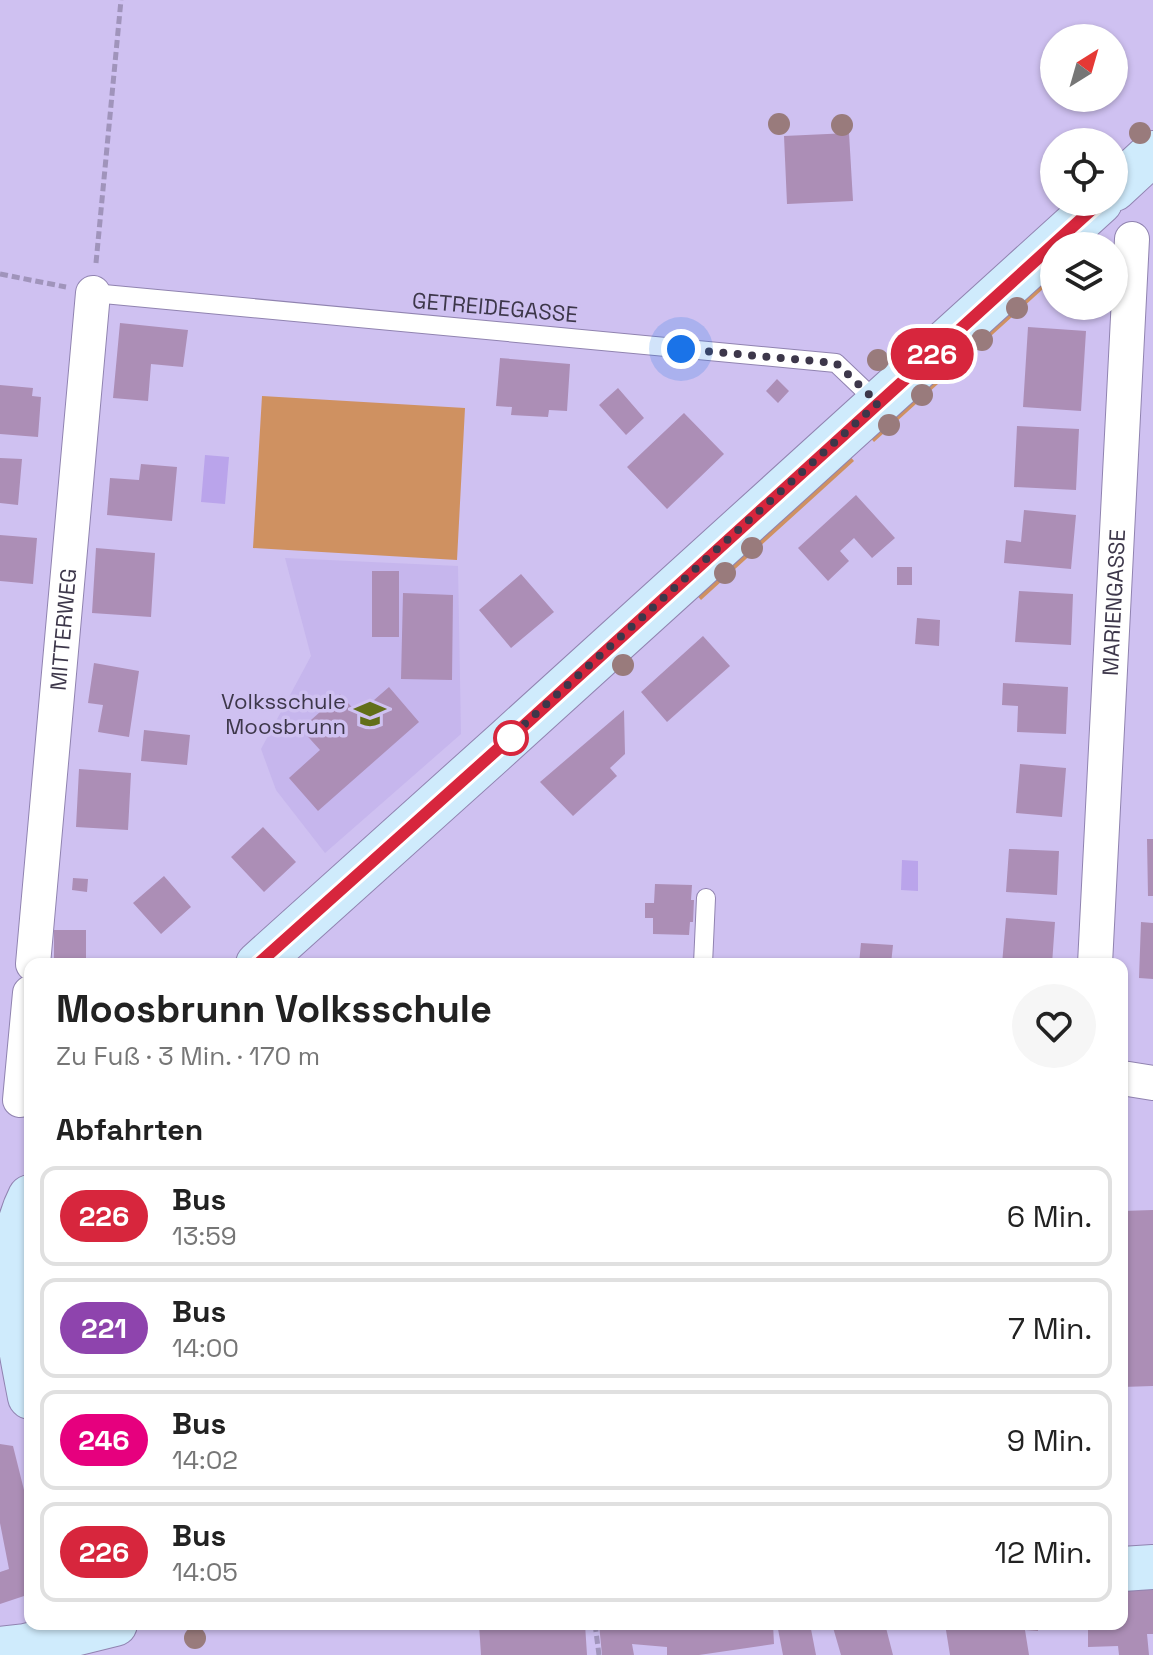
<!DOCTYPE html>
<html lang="de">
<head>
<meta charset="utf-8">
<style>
	body { margin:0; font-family:"Space Grotesk",sans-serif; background:#f6f6f6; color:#222; height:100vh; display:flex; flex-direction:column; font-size:30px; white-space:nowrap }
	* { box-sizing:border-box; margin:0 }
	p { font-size:26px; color:#767676 }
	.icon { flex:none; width:44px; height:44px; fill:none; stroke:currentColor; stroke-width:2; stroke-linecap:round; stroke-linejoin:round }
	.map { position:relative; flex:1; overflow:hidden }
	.details { position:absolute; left:24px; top:958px; width:1104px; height:672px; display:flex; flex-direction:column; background:#fff; border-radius:16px; box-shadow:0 2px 6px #0004 }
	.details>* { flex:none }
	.badge { padding:0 16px; border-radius:26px; font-size:28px; line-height:52px }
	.needle { width:52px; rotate:37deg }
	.buttons { position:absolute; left:1040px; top:24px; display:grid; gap:16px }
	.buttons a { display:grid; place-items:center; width:88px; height:88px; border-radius:50%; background:#fff; box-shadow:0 2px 6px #0004; font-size:40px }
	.you { position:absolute; width:40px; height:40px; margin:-20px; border:6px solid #fff; border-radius:50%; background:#1a73e8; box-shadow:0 0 0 12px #1a73e833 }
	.map>.badge { position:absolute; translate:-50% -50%; box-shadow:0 0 0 4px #fff }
	h2 { padding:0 32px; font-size:30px; line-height:72px }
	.round { display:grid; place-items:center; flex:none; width:84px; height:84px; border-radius:42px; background:#f6f6f6 }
	.overview { display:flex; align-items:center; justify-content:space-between; height:136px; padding:0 32px }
	h1 { font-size:38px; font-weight:600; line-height:60px }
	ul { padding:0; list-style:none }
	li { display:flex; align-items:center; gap:24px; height:100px; margin:0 16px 12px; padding:0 16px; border:4px solid #e0e0e0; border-radius:16px }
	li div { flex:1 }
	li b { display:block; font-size:30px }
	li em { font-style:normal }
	li .badge { min-width:88px; font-weight:700; text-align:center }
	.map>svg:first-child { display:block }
	.built { fill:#c6b6ed }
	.green { fill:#cf9161 }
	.water { fill:#baa4eb }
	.building { fill:#ac8eb6 }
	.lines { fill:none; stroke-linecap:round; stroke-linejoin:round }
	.lane-casing { stroke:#9083b0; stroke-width:20 }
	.street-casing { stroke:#9083b0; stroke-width:36 }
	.secondary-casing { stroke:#9083b0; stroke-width:46 }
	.path { stroke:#a094bb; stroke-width:5; stroke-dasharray:8 4; stroke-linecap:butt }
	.lane { stroke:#fff; stroke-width:18 }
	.street { stroke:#fff; stroke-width:34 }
	.secondary { stroke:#cfebfc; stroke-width:44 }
	.tree { fill:#997b7c }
	.line-casing { stroke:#fff; stroke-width:18 }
	.line { stroke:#d7263d; stroke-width:12 }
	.walk { stroke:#3d374a; stroke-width:8; stroke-dasharray:0 14.4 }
	.stop-dot { fill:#fff; stroke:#d7263d; stroke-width:4 }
	.labels { text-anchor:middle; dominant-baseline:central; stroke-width:7; stroke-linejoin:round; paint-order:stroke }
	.street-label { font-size:22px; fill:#3d374a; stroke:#cfc1f1 }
	.poi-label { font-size:22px; fill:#3d374a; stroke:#cfc1f1; text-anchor:end }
</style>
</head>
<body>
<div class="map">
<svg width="1153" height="1655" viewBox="0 0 1153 1655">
	<rect width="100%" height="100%" fill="#cfc1f1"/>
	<path class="built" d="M285 558 458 566 461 734 325 853 276 790 261 749 311 656Z"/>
	<path class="green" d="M1054 268V279L874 442 869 436Z
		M262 396 465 408 457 560 253 548Z
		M849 455 854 461 701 600 693 591Z"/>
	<path class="water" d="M205 455 229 457 225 504 201 502Z
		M902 860 918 861V891L901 890Z"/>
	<path class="building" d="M849 133 853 201 787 204 784 136Z
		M120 323 188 330 183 367 151 364 148 401 113 398Z
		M1028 327 1086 331 1081 411 1023 407Z
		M500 358 570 364 567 411 549 410 548 417 511 415 512 407 496 406Z
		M777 379 789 391 778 403 766 391Z
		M0 385 33 388 32 396 41 397 38 437 0 434Z
		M618 388 644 418 626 435 599 405Z
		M684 413 724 454 667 509 627 467Z
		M1017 426 1079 429 1076 490 1014 487Z
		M0 458 22 459 18 505 0 503Z
		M141 464 177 467 172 521 107 515 110 478 139 480Z
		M856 495 895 538 872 558 854 538 840 551 849 561 828 581 798 548Z
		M1024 510 1076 515 1071 569 1004 563 1006 540 1021 542Z
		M0 535 37 538 33 584 0 581Z
		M96 548 155 553 151 617 92 613Z
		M897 567H912V585H897Z
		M372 571H399V637H372Z
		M521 574 554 612 511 648 479 610Z
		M1019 591 1073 594 1071 645 1015 642Z
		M403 593 453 595 452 680 401 679Z
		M917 618 940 620 939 646 915 644Z
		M703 636 730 666 667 722 641 692Z
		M94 663 139 671 129 737 98 732 103 705 88 703Z
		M1003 683 1068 687 1066 734 1017 732 1018 706 1002 705Z
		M389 687 419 722 318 811 289 778 320 750 301 729 340 694 358 714Z
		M624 710 625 754 610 768 617 776 573 816 540 782Z
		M144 730 190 735 187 765 141 761Z
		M1020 764 1066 768 1062 817 1016 813Z
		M79 769 131 773 128 830 76 827Z
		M263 827 296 862 264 892 231 857Z
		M1147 839H1153V896H1148Z
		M1009 849 1059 851 1057 895 1006 892Z
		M164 876 191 907 161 934 133 903Z
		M73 878 88 879 87 892 72 890Z
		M655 884 692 885 691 900H694L693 922H690L689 935 653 934V918H645V903H654Z
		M1006 918 1055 922 1052 964H1002Z
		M1141 922 1153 923V979L1139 978Z
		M54 930H86V959H54Z
		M861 943 893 945 891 964H859Z
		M1153 1210V1386L1122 1387V1211Z
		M0 1444 13 1446 30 1514V1594L0 1604V1572L9 1569 0 1523Z
		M1153 1583V1634H1147L1149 1655H1119L1118 1646 1088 1647V1624H1122V1584Z
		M479 1624H585L587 1655H481Z
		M599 1624H773L774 1644 699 1655H667V1647L632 1644 634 1655H602Z
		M777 1624H810L816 1655H783Z
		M832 1624H885L893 1655H841Z
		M945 1624H1038V1631L1025 1630 1029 1655H950Z"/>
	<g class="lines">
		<defs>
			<path id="lane" d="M93 293 836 363 878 403
				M703 964 706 898"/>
			<g id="street">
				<path id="s1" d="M33 964 93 293"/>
				<path id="s2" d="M1095 964 1132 239"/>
				<path d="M1122 1078 1153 1083"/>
				<path d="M20 1100 30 993"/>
			</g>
			<path id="secondary" d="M1114 189 1153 153
				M258 964 507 740 1100 202
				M30 1197C0 1256 18 1334 30 1397
				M1122 1569 1153 1567
				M0 1649 25 1646 115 1624"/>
		</defs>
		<use href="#lane" class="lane-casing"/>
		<use href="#street" class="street-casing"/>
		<use href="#secondary" class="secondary-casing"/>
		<path class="path" d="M96 263 121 0
			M0 274 66 287
			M595 1624 599 1655"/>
		<use href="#lane" class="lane"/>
		<use href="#street" class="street"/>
		<use href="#secondary" class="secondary"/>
	</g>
	<g class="tree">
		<circle cx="779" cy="124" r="11"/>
		<circle cx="842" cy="125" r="11"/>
		<circle cx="1140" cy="133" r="11"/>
		<circle cx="1017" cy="308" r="11"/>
		<circle cx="982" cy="340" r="11"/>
		<circle cx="878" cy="360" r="11"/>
		<circle cx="955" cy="365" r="11"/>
		<circle cx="922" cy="395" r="11"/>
		<circle cx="889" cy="425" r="11"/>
		<circle cx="752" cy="548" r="11"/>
		<circle cx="725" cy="573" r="11"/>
		<circle cx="623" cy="665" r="11"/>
		<circle cx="195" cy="1638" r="11"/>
	</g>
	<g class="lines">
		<defs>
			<path id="line" d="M258 964 528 722 1100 202"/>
		</defs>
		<use href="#line" class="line-casing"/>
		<use href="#line" class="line"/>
		<path class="walk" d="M511 738 507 740 878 403 836 363 681 349"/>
	</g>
	<defs>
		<symbol id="school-bare" viewBox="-9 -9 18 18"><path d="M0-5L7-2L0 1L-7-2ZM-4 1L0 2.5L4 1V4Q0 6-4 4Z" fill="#626f19" stroke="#cfc1f1" stroke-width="2.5" paint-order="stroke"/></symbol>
	</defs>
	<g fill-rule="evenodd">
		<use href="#school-bare" x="348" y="692" width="44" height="44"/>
	</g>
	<circle class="stop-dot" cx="511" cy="738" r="16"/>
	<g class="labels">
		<g class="street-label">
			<text transform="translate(495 307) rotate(5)">GETREIDEGASSE</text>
			<text stroke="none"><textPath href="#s2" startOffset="362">MARIENGASSE</textPath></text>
			<text stroke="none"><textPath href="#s1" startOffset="336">MITTERWEG</textPath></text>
		</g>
		<g class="poi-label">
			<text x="346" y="701">Volksschule<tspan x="346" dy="25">Moosbrunn</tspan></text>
		</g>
	</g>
</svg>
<div class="buttons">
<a><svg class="needle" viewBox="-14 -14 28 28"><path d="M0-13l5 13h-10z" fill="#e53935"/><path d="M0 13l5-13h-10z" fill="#767676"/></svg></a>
<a><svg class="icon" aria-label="locate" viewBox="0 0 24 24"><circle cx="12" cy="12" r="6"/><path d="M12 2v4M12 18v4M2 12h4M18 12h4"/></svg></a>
<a><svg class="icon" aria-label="layers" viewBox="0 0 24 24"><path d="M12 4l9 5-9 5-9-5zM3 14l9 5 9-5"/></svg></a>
</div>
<div class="you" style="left:681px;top:349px"></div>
<b class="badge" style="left:932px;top:354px;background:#d7263d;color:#fff">226</b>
<section class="details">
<div class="overview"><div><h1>Moosbrunn Volksschule</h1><p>Zu Fuß · 3 Min. · 170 m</p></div><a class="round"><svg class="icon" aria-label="heart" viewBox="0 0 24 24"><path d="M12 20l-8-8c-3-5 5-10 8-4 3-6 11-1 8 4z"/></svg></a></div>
<h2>Abfahrten</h2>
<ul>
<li><span class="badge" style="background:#d7263d;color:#fff">226</span><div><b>Bus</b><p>13:59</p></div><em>6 Min.</em></li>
<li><span class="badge" style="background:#8e44ad;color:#fff">221</span><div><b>Bus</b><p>14:00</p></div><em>7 Min.</em></li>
<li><span class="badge" style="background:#e6007e;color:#fff">246</span><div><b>Bus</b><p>14:02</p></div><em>9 Min.</em></li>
<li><span class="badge" style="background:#d7263d;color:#fff">226</span><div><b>Bus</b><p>14:05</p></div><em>12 Min.</em></li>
</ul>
</section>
</div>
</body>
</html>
